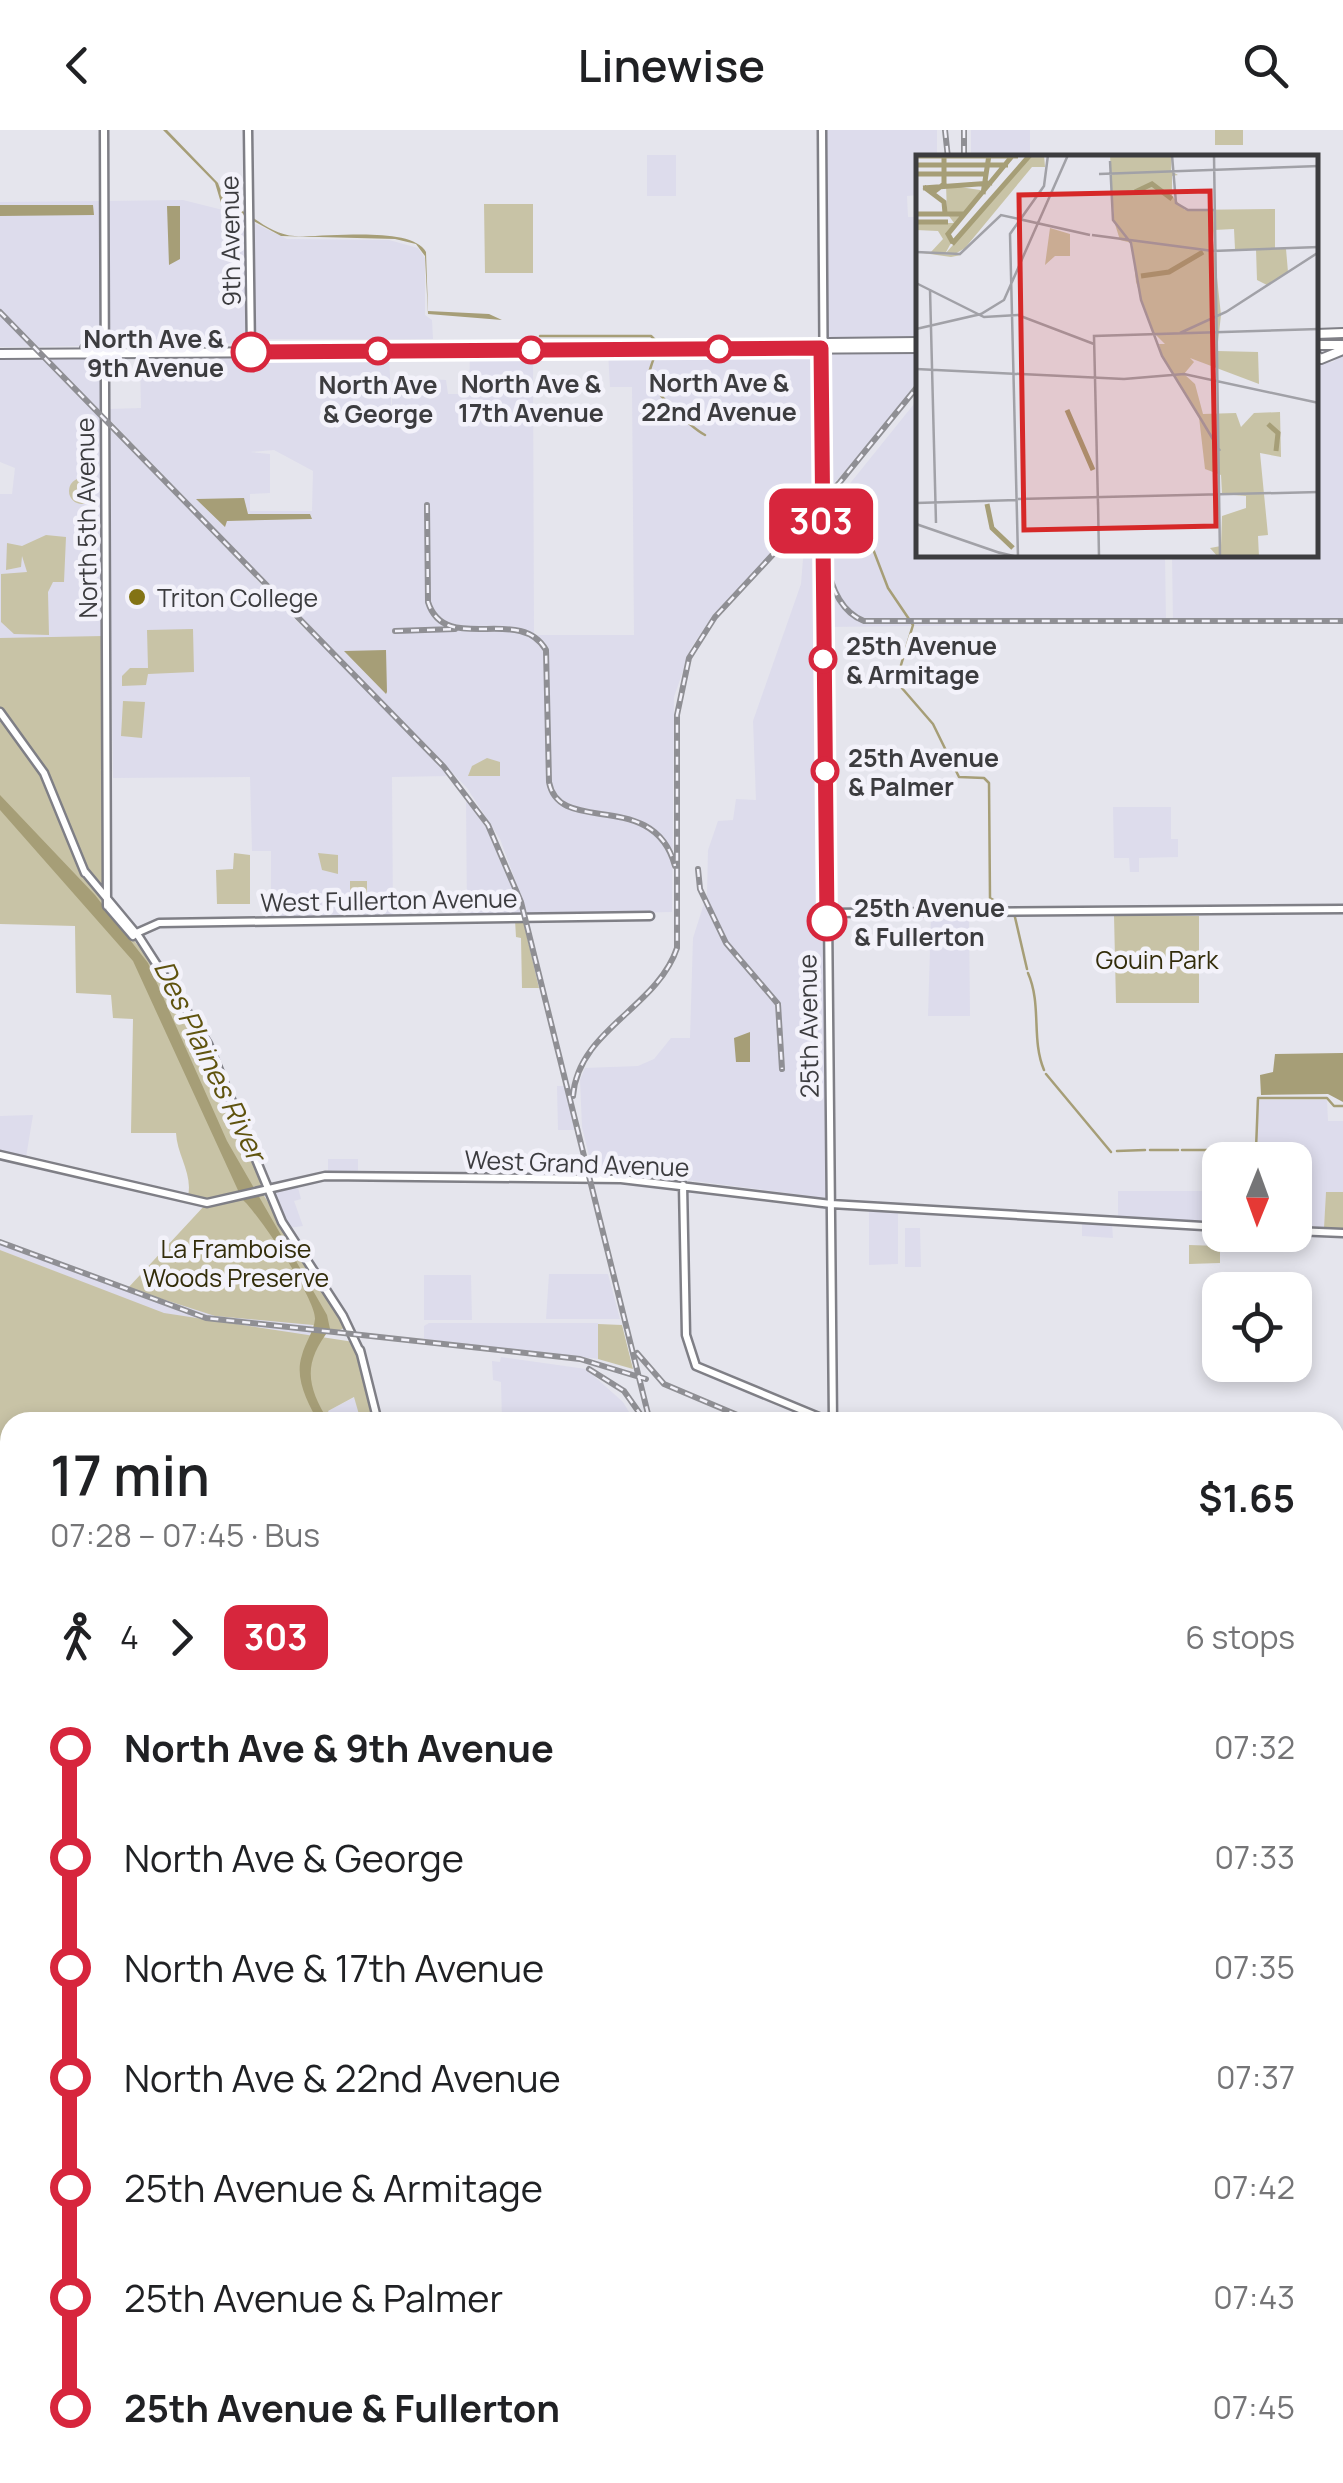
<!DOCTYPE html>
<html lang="en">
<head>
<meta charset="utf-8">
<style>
	body { margin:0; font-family:Manrope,sans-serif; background:#f6f6f6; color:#202124; height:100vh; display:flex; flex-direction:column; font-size:38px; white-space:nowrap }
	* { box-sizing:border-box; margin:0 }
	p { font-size:32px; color:#757577 }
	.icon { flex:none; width:55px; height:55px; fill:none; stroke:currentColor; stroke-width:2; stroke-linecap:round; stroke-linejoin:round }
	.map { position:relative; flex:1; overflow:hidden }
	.side { position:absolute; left:0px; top:1282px; width:1345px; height:1072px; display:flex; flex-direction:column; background:#fff; border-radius:30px 30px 0 0; box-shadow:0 5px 15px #0003 }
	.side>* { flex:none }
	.badge { padding:0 20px; border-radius:15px; font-size:35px; line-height:65px }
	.needle { width:65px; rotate:181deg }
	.tools { position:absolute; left:1202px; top:1012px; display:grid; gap:20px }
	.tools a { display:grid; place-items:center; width:110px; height:110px; border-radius:20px; background:#fff; box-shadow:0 5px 15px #0003; font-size:50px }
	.map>.badge { position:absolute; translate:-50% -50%; box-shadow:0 0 0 5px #fff }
	.legs { display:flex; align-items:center; gap:15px; height:110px; padding:0 50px; font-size:32px }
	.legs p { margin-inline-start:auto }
	.headline { display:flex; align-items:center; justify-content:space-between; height:170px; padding:0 50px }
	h1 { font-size:55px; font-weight:600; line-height:75px }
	ul { padding:0 50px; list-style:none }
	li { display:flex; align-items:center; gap:35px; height:110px; font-size:38px }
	li i { display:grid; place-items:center; width:15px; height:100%; margin:0 12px; background:currentColor }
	li i::after { content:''; width:25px; height:25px; margin:-12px; border:8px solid; border-radius:50%; background:#fff }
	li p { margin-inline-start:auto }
	li:first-child i { background:linear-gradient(#0000 50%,currentColor 0) }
	li:last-child i { background:linear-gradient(currentColor 50%,#0000 0) }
	header { display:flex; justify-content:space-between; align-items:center; height:130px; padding:0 50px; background:#fff; font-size:45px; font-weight:600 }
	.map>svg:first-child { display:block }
	.built { fill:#dddcec; fill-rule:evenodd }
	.green { fill:#c8c3a6 }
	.water { fill:#a69e77 }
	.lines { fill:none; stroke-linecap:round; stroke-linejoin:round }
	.stream { stroke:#a69e77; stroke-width:2.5 }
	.secondary-casing { stroke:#7f7f86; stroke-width:11 }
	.primary-casing { stroke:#7f7f86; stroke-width:12 }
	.highway-casing { stroke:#7f7f86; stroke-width:15 }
	.secondary { stroke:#fff; stroke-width:6 }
	.primary { stroke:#fff; stroke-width:8 }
	.highway { stroke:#fff; stroke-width:10 }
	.rail-casing { stroke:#8f8f94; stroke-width:6 }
	.rail { stroke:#f3f2fa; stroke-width:2.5; stroke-dasharray:8; stroke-linecap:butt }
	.secondary-bridge-casing { stroke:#7f7f86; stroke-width:11; stroke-linecap:butt }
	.secondary-bridge { stroke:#fff; stroke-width:6 }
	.line-1-casing { stroke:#fff; stroke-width:22 }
	.line-1 { stroke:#d7263d; stroke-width:15 }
	.stop-1-dot { fill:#fff; stroke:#d7263d; stroke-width:5 }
	.poi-dot { fill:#837314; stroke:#f3f2fa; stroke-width:4 }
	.labels { text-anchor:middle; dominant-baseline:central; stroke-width:9; stroke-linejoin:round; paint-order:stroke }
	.street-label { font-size:25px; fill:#3c3c3f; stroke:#f3f2fa }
	.stop-label { font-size:25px; font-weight:bold; fill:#3c3c3f; stroke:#f3f2fa }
	.poi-label { font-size:25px; fill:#3c3c3f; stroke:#f3f2fa; text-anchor:start }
	.park-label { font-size:25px; fill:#332d0a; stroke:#f3f2fa }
	.water-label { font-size:28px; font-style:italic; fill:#5f530e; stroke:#f3f2fa }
	.inset-river { fill:none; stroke:#a69e77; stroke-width:5 }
	.inset-road { fill:none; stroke:#a1a1a7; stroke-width:2.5 }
	.view { fill:#d62828; fill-opacity:0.15; stroke:#d62828; stroke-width:5 }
	.inset-edge { fill:none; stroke:#3c3c3f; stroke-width:5 }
</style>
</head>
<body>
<header><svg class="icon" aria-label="back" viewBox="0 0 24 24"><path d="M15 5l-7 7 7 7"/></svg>Linewise<svg class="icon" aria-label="search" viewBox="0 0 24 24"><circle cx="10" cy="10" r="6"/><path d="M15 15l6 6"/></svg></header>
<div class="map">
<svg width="1343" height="2353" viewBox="0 0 1343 2353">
	<rect width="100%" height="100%" fill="#e5e5ed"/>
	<path class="built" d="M824 0H937V27L918 28V65L907 66 908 87H918V210H829L826 205Z
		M971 0H1030V27H971Z
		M647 25H676V66H647Z
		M183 70 247 86V213L117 216 109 211 108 71Z
		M102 71 100 207 90 216 0 217V72Z
		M252 92 287 109 389 110 418 118 425 128V185L432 190 433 209H254Z
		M918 220V250L889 292 827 361V225L832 221Z
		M608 221H815L819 232V372L714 484 691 518 674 567 672 782 528 785 500 709 467 658 109 289V279L141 278 140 233 219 234V225L389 223 392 293V251L428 254 429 249 446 250 448 264H469L470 223 533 224 534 505H634L632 257H610ZM274 320 313 341 312 381H250V364L270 363V324L250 322Z
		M1343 224V491L1173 492 1172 425H1316V234L1333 232Z
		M0 226H92L100 232 101 436 110 435 108 296 303 498 356 543 450 646 392 647 393 788 271 787V721H252L250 647 113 648 111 509 0 508V364H12L15 338 0 332Z
		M918 269V425H1165L1166 493 828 497 827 382Z
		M819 413 826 1068 663 1047 594 1046 582 997 580 950 585 938 638 936 654 929 671 908H690L693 808 707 764 708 720 718 691 733 690 736 669 756 670 753 591 801 454 803 429 809 417Z
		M466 668 499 717 522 787H467Z
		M1113 677H1171V709H1178V727L1139 728V742H1130L1129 728H1114Z
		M969 785 970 886H928L931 786Z
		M557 956H564L575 1000H558Z
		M1256 970H1327L1328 991H1343V1062H1326L1324 1098 1295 1096V1030H1257Z
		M33 985 26 1027 0 1021V986Z
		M328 1029H358V1043L328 1042Z
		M297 1054 301 1069 294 1071 303 1096 289 1098 274 1063Z
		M1118 1061H1220V1093L1118 1088Z
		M869 1081H898V1134L869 1135Z
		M1082 1092 1112 1094 1113 1108 1082 1106Z
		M905 1098H920L921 1137H905Z
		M0 1111 162 1171 312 1195 309 1208 229 1200 164 1184 0 1120Z
		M549 1144H608L620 1189H546Z
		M424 1145H471L472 1190H424Z
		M429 1193H598V1229L424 1209V1196Z
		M501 1227 586 1239 623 1272 635 1292H502L501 1252 493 1250 492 1231 500 1232Z
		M355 1267 376 1292H329L324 1283Z
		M837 1284H884V1292H840Z
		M1343 2225V2353H1221L1229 2345H1335V2233Z
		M847 2345H1023L1028 2353H848Z"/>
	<path class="green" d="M1215 0H1243V15H1215Z
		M484 74H533V143H485Z
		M69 361a13 13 0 1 1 26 0a13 13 0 1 1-26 0Z
		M46 405 66 407 64 452H53L48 462 49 505 14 504 1 492V444L27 442 22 426 21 437 6 440 7 413 22 416Z
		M193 499 194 542 148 544 146 555 122 556V546L130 538H148L147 500Z
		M103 506 106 765 86 738 46 642 0 578V508Z
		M123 571 145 572 142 608 121 606Z
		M0 586 42 644 86 750 159 842 199 905 225 955 262 1049 260 1057 212 1070 188 1066C193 1044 177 1025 176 1003H131L133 889 113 888 111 865 76 863 75 796 0 794Z
		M487 628 500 632V646H468L472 636Z
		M234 723 250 725V774H217L216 740 233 739Z
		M318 723 338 725V744L322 740Z
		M350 751H367V782H350Z
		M1114 785 1199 786V873H1116Z
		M515 790H523L539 858H522L521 808 516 807Z
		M1326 1062H1343V1099L1324 1098Z
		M263 1064 346 1197 334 1203 313 1195 215 1186 128 1158 205 1075Z
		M1189 1115 1220 1116V1133L1189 1134Z
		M0 1120 164 1183 354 1212 375 1288H360L354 1267 328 1281 334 1292 323 1284 315 1288 317 1292H10V1364H0Z
		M598 1194 622 1195 633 1239 598 1229Z
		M0 1370H10V1463L0 1466Z
		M10 1470V1936L0 1935V1474Z
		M0 1942 10 1943V2219L0 2220Z
		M265 2345H529L525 2353H265Z
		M538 2345H688L689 2353H533Z"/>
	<path class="water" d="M163 0H167L218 53 225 72C250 81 267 104 295 106 325 108 411 95 426 122L428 181 489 184 502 190 428 184 425 126 416 114 395 109 281 106 221 73 215 53Z
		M0 75H93L94 85 0 86Z
		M167 76H180V129L169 135Z
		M244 368 248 384H310L312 389 227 391 225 397 196 369Z
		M386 520 387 562 386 564 344 521Z
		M0 665 95 765 148 833 227 1011 327 1185 330 1199C303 1233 306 1255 329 1292H318C308 1272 294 1249 302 1225 305 1213 314 1201 315 1189 316 1169 258 1083 242 1069L133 831 0 680Z
		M750 902V932H736L734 908Z
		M1343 923V972L1328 964 1261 965 1260 945 1273 942 1275 924Z"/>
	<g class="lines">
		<path class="stream" d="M540 206H651L655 210
			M654 228C653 230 649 242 649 244 648 258 692 298 705 305
			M833 393 873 419 888 458 913 495 901 535V557L933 594 959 647 984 648 989 653 990 768 1008 778
			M1014 783 1027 839
			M1028 843C1042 875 1031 909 1044 940
			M1046 944 1111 1022
			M1150 1020H1178
			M1182 1020H1210
			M1214 1020H1239
			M1243 1020 1256 1019 1258 968H1327L1334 976H1343
			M1117 1021 1145 1020
			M1335 1828 1343 1814
			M0 1962 10 1955
			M1335 2242 1343 2245
			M299 2345 307 2353
			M562 2345 576 2353
			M879 2353 889 2345"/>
		<defs>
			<path id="secondary" d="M104 0 107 776
				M248 0 251 222
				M822 0 824 288
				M825 478 833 1292
				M0 582 44 643 85 743
				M85 742 139 807 208 914 282 1092 343 1186 361 1224
				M109 778 133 806
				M827 783 1343 779
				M132 805 159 793 650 786
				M0 1025 207 1073 325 1046 621 1049 831 1074 1220 1097
				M683 1055 686 1205 696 1236 831 1292
				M1295 1101 1343 1103
				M360 1220 378 1292
				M0 1367H10
				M0 1470 10 1467
				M1335 1500 1343 1504
				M1335 1550 1343 1552
				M1335 1555V1562
				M0 2221H10
				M259 2345V2353
				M692 2345V2353"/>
			<path id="primary" d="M1316 204 1343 203
				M829 213 918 212
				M1316 215H1343
				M85 218 104 208 119 218
				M0 224 918 218
				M92 225 104 239 117 223
				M1316 225 1321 229 1343 220
				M0 1938 10 1939
				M1335 2157 1343 2160
				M1335 2168 1343 2171
				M1335 2211 1343 2203
				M1335 2221 1343 2213
				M1201 2353 1207 2345
				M1210 2353 1216 2345"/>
			<path id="highway" d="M1335 1838 1343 1827
				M1335 1876 1343 1849
				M1335 1910 1343 1885
				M1335 1960 1336 1959
				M1127 2353 1131 2345
				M1139 2353 1143 2345
				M1156 2353 1159 2345"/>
		</defs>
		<use href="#secondary" class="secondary-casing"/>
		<use href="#primary" class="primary-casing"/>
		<use href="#highway" class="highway-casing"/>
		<use href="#secondary" class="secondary"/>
		<use href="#primary" class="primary"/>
		<use href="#highway" class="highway"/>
		<defs>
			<path id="rail" d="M945 0 948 28
				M964 0V28
				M0 182 444 637 488 695 521 772 650 1292
				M839 365C817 399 822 475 864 491H1343
				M427 375 428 472C445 526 520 474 546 520L549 652C559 707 654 657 675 736
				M395 501 455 499
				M698 739 700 759 726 813 778 874 782 939
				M573 966C578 900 657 878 677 818V585L689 528 715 487 840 352 918 256
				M0 1112 206 1188 580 1229 646 1249
				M637 1223 664 1254 754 1292
				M589 1239 624 1261 643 1288
				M1335 1537 1343 1541
				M953 2345V2353"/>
		</defs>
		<use href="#rail" class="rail-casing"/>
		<use href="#rail" class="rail"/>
		<defs>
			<path id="secondary-bridge" d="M821 287V477"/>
		</defs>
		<use href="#secondary-bridge" class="secondary-bridge-casing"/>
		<use href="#secondary-bridge" class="secondary-bridge"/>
	</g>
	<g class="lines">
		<defs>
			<path id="line-1" d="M251 222 821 218 827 791"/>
		</defs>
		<use href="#line-1" class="line-1-casing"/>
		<use href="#line-1" class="line-1"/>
	</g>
	<g class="stop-1-dot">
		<circle cx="719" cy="219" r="12"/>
		<circle cx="531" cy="220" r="12"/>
		<circle cx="378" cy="221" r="12"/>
		<circle cx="251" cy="222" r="18"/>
		<circle cx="823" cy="529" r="12"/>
		<circle cx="825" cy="641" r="12"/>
		<circle cx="827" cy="791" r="18"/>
	</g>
	<circle class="poi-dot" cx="137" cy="467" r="10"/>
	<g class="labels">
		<g class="street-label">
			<text transform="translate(230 111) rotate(-91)">9th Avenue</text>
			<text transform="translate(86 388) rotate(-91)">North 5th Avenue</text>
			<text transform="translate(389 770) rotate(-1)">West Fullerton Avenue</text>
			<text transform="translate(808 896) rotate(-91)">25th Avenue</text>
			<text transform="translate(577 1033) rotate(2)">West Grand Avenue</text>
		</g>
		<g class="stop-label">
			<text x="224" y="208" text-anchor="end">North Ave &amp;<tspan x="224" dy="29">9th Avenue</tspan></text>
			<text x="719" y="252">North Ave &amp;<tspan x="719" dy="29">22nd Avenue</tspan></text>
			<text x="531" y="253">North Ave &amp;<tspan x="531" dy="29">17th Avenue</tspan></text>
			<text x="378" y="254">North Ave<tspan x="378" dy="29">&amp; George</tspan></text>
			<text x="846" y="515" text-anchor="start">25th Avenue<tspan x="846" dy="29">&amp; Armitage</tspan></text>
			<text x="848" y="627" text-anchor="start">25th Avenue<tspan x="848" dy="29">&amp; Palmer</tspan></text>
			<text x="854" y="777" text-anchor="start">25th Avenue<tspan x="854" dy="29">&amp; Fullerton</tspan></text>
		</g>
		<g class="poi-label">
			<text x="157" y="467">Triton College</text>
		</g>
		<g class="park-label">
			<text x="1157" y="829">Gouin Park</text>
			<text x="236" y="1118">La Framboise<tspan x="236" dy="29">Woods Preserve</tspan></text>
		</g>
		<g class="water-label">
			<text transform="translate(211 930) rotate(64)">Des Plaines River</text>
		</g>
	</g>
	<g transform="translate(916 25)">
		<rect width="402" height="402" fill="#e5e5ed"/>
		<path d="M116 0H128L129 12H116L49 93 39 99 25 100H45L35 102 0 97H15L27 84 22 76 0 75V68H38L33 61H44L30 80 35 88 29 99ZM194 0H256L255 16 262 20 256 21V41L269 55 359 54V93L370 94 372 117 351 130 341 125 340 94H319L318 74 298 75 297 85 305 160 301 196 342 197 343 229 274 203 278 207 268 219 279 229 287 259 320 258 325 272 338 258 364 257 365 302 344 298 352 380 342 381 343 402H302L294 393 305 391 306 361 330 353V341L306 339 305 320 289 314 283 262 246 200 243 189H249L236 176 220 127 216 88 204 85 198 66ZM30 30 64 35 66 39 49 57H31ZM134 73 154 79V101H139L129 110Z" fill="#c8c3a6"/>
		<path class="inset-river" d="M0 1H102M0 10H92M0 19H68M8 32 28 47 29 58M7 33 76 28M219 37 236 29 256 44M15 39 28 29V2M67 39 73 0M0 59H49M0 67H32M37 88 32 79 97 0M36 89 114 0M225 121 253 117 287 97M151 255 177 315M352 269 362 278 360 296M71 349 76 373 97 393"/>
		<path class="inset-road" d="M256 0 260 48 272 55H298M298 0 304 402M194 6 197 65 215 88 225 145 246 201 286 266M183 19 403 11M176 80 297 96 403 92M0 97 44 99 85 60 174 80M0 128 68 162 102 160 178 189M14 134 20 368M0 174 65 159 88 145 152 0M264 178 310 157 403 97M0 214 208 224 268 219 403 248M286 266 304 296M102 344 403 337M182 347 183 402M0 348 101 345M182 350 178 181 403 174M0 369 84 398M81 397 102 402 94 79 128 31 132 0"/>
		<path class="view" d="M294 36 300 371 108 375 103 40Z"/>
		<rect width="402" height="402" class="inset-edge"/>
	</g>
</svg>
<div class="tools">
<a><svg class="needle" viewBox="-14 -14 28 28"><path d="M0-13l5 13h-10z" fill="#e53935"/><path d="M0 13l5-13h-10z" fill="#757577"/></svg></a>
<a><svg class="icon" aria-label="locate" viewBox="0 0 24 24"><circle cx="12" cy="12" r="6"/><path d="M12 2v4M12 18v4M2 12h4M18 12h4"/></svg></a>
</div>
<b class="badge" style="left:821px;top:391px;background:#d7263d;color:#fff">303</b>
<section class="side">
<div class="headline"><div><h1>17 min</h1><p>07:28 – 07:45 · Bus</p></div><b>$1.65</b></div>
<div class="legs"><svg class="icon" aria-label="walk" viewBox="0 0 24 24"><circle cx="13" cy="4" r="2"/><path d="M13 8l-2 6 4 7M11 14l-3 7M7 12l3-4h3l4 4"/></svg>4<svg class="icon" aria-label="forward" viewBox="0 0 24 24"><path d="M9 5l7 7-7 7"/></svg><b class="badge" style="background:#d7263d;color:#fff">303</b><p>6 stops</p></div>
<ul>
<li><i style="color:#d7263d"></i><b>North Ave &amp; 9th Avenue</b><p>07:32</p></li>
<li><i style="color:#d7263d"></i><span>North Ave &amp; George</span><p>07:33</p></li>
<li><i style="color:#d7263d"></i><span>North Ave &amp; 17th Avenue</span><p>07:35</p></li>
<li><i style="color:#d7263d"></i><span>North Ave &amp; 22nd Avenue</span><p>07:37</p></li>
<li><i style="color:#d7263d"></i><span>25th Avenue &amp; Armitage</span><p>07:42</p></li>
<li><i style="color:#d7263d"></i><span>25th Avenue &amp; Palmer</span><p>07:43</p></li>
<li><i style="color:#d7263d"></i><b>25th Avenue &amp; Fullerton</b><p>07:45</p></li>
</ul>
</section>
</div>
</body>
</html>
